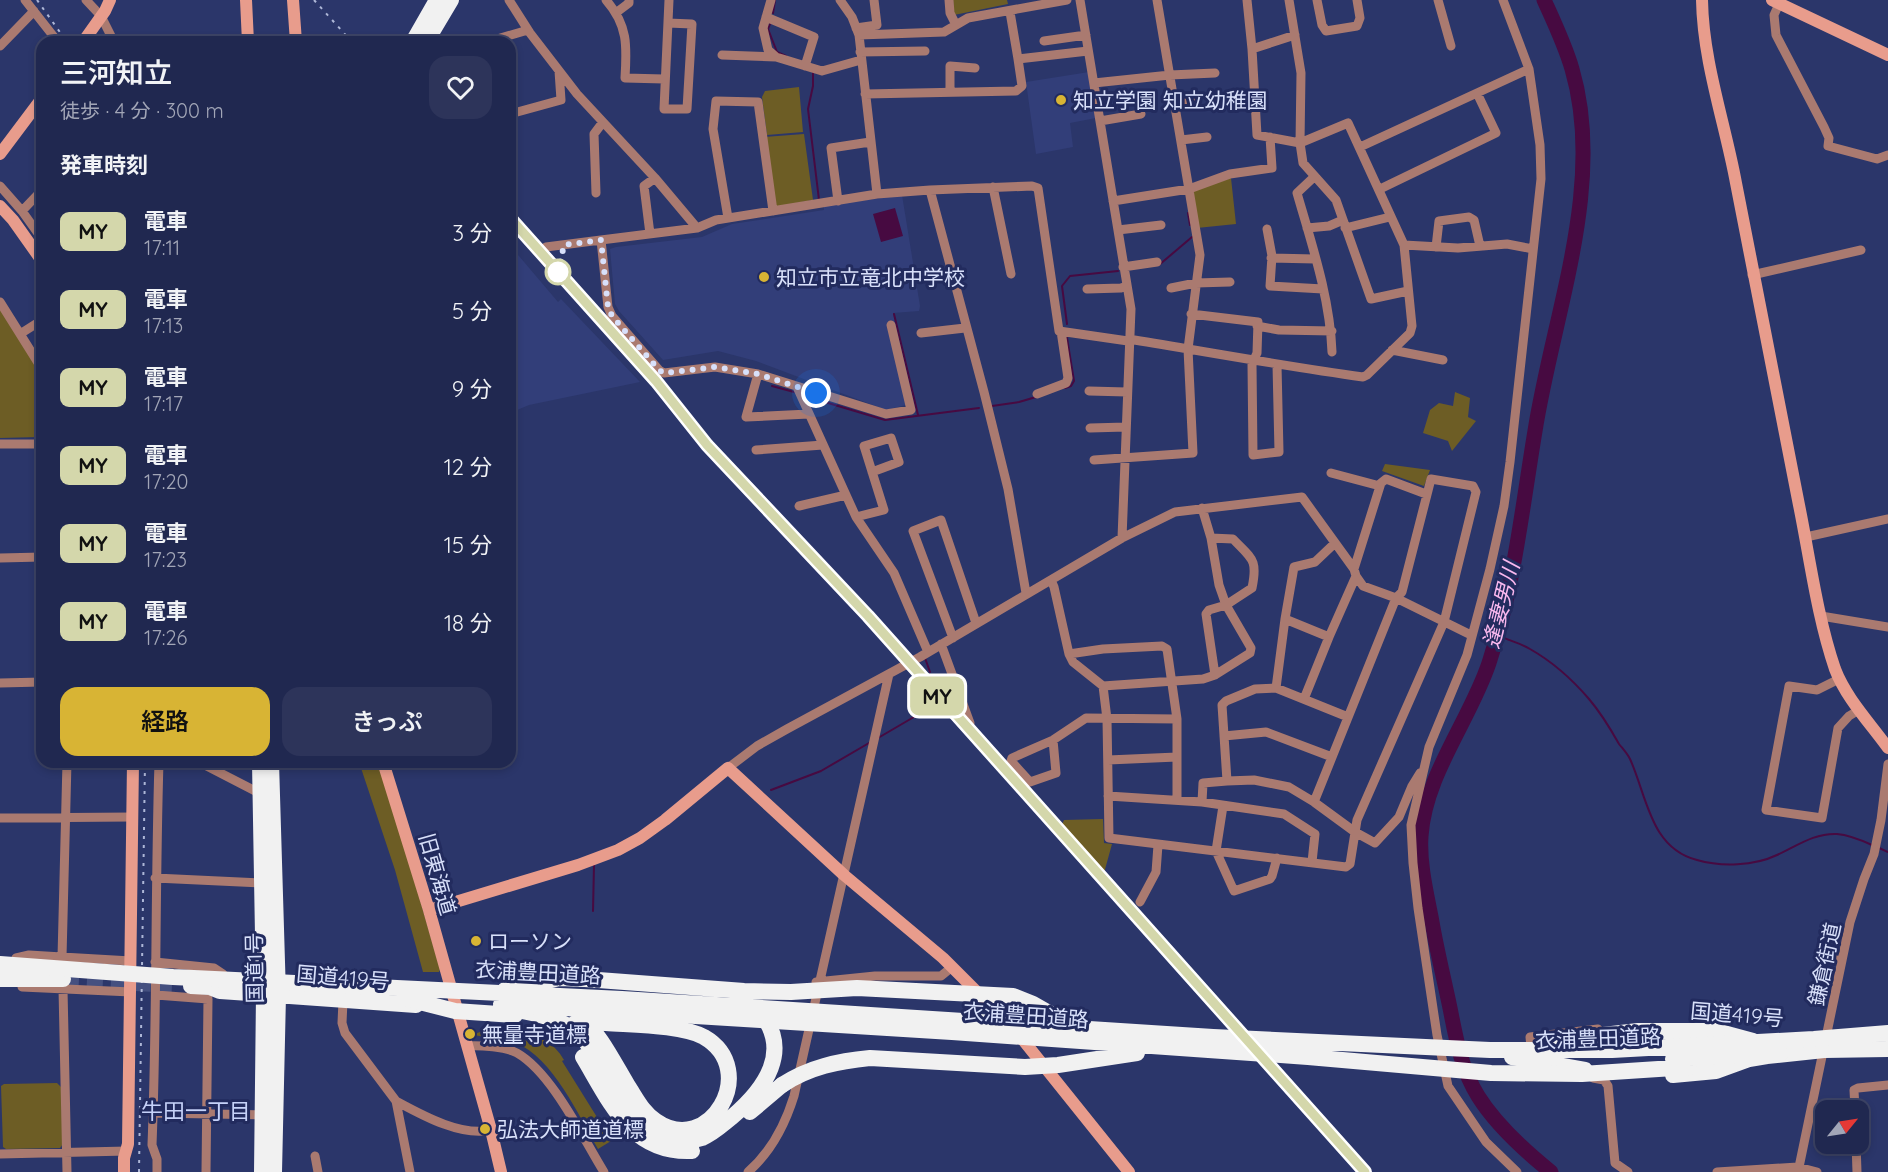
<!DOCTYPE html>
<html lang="ja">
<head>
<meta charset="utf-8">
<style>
	body { margin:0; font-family:Quicksand,"Noto Sans JP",sans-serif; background:#2d345a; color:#f1f3f6; height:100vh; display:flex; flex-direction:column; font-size:22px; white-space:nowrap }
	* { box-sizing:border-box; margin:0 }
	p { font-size:20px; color:#a2a6b7 }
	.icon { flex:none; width:33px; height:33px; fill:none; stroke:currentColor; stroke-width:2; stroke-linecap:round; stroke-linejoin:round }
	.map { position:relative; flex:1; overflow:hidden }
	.sheet { position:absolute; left:36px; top:36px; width:480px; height:732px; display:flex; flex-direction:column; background:#202850; border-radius:18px; box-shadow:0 3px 9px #0003,0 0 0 2px #3d4467 }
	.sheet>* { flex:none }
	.badge { padding:0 12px; border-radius:9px; font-size:21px; line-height:39px }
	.needle { width:39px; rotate:60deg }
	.controls { position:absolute; left:1815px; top:1100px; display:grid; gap:12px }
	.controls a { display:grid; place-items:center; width:54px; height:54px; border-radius:12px; background:#202850; box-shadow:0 3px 9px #0003,0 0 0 2px #3d4467; font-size:30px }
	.you { position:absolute; width:30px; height:30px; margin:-15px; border:4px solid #fff; border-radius:50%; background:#1a73e8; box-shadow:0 0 0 9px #1a73e833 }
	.map>.badge { position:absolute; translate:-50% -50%; box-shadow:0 0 0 3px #fff }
	h2 { padding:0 24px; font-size:22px; line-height:54px }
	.round { display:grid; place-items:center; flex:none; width:63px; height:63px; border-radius:18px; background:#2d345a }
	.summary { display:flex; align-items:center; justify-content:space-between; height:102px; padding:0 24px }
	h1 { font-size:28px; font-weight:600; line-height:45px }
	.button { display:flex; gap:12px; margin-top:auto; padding:12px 24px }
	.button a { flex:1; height:69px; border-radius:18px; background:#d8b434; color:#111; font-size:24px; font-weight:600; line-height:69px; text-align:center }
	.button a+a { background:#2d345a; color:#f1f3f6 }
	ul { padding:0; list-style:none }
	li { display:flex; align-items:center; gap:18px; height:78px; padding:0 24px }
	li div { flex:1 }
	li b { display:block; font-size:22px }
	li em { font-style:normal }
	li .badge { min-width:66px; font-weight:700; text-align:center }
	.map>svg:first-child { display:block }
	.built { fill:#323e79 }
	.green { fill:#6d5d25 }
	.water { fill:#470a41 }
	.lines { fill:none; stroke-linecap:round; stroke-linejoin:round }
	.stream { stroke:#470a41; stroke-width:2 }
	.river { stroke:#470a41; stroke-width:15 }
	.highway-tunnel { stroke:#455080; stroke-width:16; stroke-dasharray:16 8; stroke-linecap:butt }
	.street { stroke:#aa7a70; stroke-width:9 }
	.secondary { stroke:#e89c8c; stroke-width:12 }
	.highway { stroke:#f1f1f1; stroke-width:16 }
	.rail { stroke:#aeb7d7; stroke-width:2; stroke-dasharray:3 6; stroke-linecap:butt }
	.highway-bridge { stroke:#f1f1f1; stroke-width:16 }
	.line-casing { stroke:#fff; stroke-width:14 }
	.line { stroke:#d4d7ab; stroke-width:9 }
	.walk { stroke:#d8e0fa; stroke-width:6; stroke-dasharray:0 10.8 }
	.poi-dot { fill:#d8b434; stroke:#222b5e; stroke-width:2 }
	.stop-dot { fill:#fff; stroke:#d4d7ab; stroke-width:3 }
	.labels { text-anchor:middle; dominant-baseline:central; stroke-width:6; stroke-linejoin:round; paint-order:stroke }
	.poi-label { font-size:21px; fill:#d8e0fa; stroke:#222b5e; text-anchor:start }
	.street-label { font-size:21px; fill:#d8e0fa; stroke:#222b5e }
	.water-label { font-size:22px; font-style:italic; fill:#f9b8ee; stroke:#222b5e }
	.neighbourhood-label { font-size:22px; fill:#c6d2f9; stroke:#222b5e }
</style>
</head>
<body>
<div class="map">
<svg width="1888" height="1172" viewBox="0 0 1888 1172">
	<rect width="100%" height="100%" fill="#2b366a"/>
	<path class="built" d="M1089 72 1096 118 1070 123 1073 147 1036 154 1026 82Z
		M902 195 920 306 919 311 893 313 895 323 889 327 906 405 886 410 756 361 718 351 663 360 619 311 615 304 610 249 616 247 702 237 732 224 824 210V206Z
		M513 249 558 302 561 299 640 382 529 405 510 413V250Z"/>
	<path class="green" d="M953 0H1007L1008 4 954 15Z
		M799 87 803 132 767 135 762 97 765 91Z
		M804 134 813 200 775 207 764 137Z
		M1231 178 1236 224 1197 228 1193 191Z
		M0 308 42 373V440L39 437 0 438Z
		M1455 392 1470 398 1468 417 1476 421 1452 451 1448 441 1423 433 1430 410 1439 403 1453 406Z
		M1385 464 1430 470 1424 486 1382 471Z
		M359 762H378L393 806 440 969 439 972H423L395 870Z
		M1103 819 1104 843 1112 844 1104 873 1061 827 1064 820Z
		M517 1026C535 1032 554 1042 564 1060L562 1061 600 1122 616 1138 598 1149C579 1116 553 1058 516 1043Z
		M511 1029 512 1042 474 1035C487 1026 497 1034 511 1029Z
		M57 1083 61 1087 63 1144 60 1148 6 1149 3 1147 1 1086 4 1084Z"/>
	<path class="water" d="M895 208 903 236 881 242 873 214Z"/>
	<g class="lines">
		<path class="stream" d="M773 13 775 0
			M770 24 768 29 777 52 786 56
			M813 73V86L808 109 819 200
			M1188 213 1190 225
			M1159 265 1192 237
			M894 314 918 415
			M1067 324 1062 286 1070 276 1118 271
			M772 386 794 392
			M1065 388 1071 386 1074 381 1067 338
			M808 397 885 420 979 408
			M992 406 1019 402 1036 397
			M1497 634C1507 641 1519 642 1530 649 1553 662 1571 678 1589 699 1601 713 1610 728 1619 744 1623 749 1627 753 1630 759 1647 796 1650 848 1697 860 1721 867 1754 866 1777 855 1797 846 1814 833 1837 834 1849 835 1861 840 1872 845
			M925 658 930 672
			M878 738 931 707 938 693
			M771 790 821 771 869 743
			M1877 847 1888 852
			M593 911 594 865"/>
		<path class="river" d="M1544 0C1554 22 1565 45 1572 69 1606 185 1553 315 1535 431 1522 509 1514 587 1489 663 1470 720 1425 775 1421 836 1419 864 1427 895 1432 922 1437 951 1444 979 1450 1008 1456 1038 1461 1069 1478 1096 1496 1125 1525 1151 1551 1172"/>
		<path class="highway-tunnel" d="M63 979 172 985"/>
		<path class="street" d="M25 0 58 42
			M86 0 101 16 114 42
			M509 0 530 33 577 94 655 178 697 228
			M606 0C628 25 627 46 625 78L664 79
			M771 0 763 28 768 50 776 57 822 71 861 60
			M840 0 852 17 859 35 877 194
			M949 0 950 13 956 25
			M1080 0 1131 309 1122 538
			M1289 0 1301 73 1300 143 1303 163 1336 200 1371 299 1408 291
			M1317 0 1322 25 1326 31 1357 26 1360 18 1357 0
			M1438 0 1451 46
			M1503 0 1529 69 1540 145 1541 179 1510 462 1504 506 1490 569 1467 655 1429 747 1411 825 1413 863 1418 908 1437 1035 1448 1086 1486 1142 1517 1172
			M1779 4 1774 15 1776 35 1824 127 1829 138 1828 146 1877 159 1888 155
			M617 12 629 3V0
			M1010 12 1018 59 1088 51
			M766 17 814 37 805 66
			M668 23 692 24 687 109H664L669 0
			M856 28 877 25 874 0
			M859 35 944 32 968 18 1067 0
			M1044 41 1086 35
			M487 42 528 30
			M0 46 34 11
			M1252 49 1295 35
			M860 52 925 51
			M722 55 776 57
			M1094 83 1170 75 1215 73
			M950 92V66L975 68
			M865 94 1016 91 1022 86 1018 59
			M1174 102 1196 99
			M510 114 561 100 559 71
			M1100 121 1141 114
			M1181 140 1207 137
			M1360 147 1529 69
			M1314 177 1297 193C1312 245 1330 298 1332 352
			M0 186 22 211 42 239
			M993 187 1011 274
			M1380 189 1496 133 1477 93
			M930 190 984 392 1008 489 1026 593
			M596 193 594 134 603 122
			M838 201 831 148 870 142
			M1113 201 1189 189 1230 174 1272 168 1270 137
			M22 211 42 190
			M728 218 713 129 716 101 758 102 773 211
			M1307 228 1329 226 1343 220
			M1345 228 1390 217
			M1267 229 1272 256 1270 286 1323 289
			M1118 230 1161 225
			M650 234 644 186 655 178
			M1404 245 1458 248 1507 244 1533 249
			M546 247 601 240
			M1436 247 1439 221 1469 217 1474 220 1480 246
			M1271 258 1315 259
			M1123 267 1157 262
			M1752 275 1861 250
			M1171 288 1196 283 1230 282
			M1087 289 1121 288 1127 286
			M0 302 42 369
			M1191 314 1258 322 1257 353 1252 364 1253 455 1279 452 1277 365
			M891 325 911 410 886 414 758 374 715 367 664 373 659 370 612 316 608 307 601 240 697 228 716 220 877 194 930 190 1032 186 1038 188 1059 331 1128 341
			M1257 326 1279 330 1332 331
			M921 333 965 328
			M20 334 42 320
			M1129 339C1207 352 1284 366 1363 377L1367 375 1410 333 1412 326 1404 245 1348 123 1300 143 1257 135 1252 49 1247 0
			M1392 350 1443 360
			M758 374 746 417 809 414
			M797 387 856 517 894 573 928 652
			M1089 391 1127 392
			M1037 394 1066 383 1068 378 1061 331
			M1090 428 1126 427
			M0 444H42
			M756 450 823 445
			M1094 460 1193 453 1188 349 1200 255 1157 0
			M1331 473 1380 486
			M799 506 846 495
			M856 517 884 510 864 446 891 438 899 462 872 472
			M1806 537 1888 519
			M1211 538 1233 539C1252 559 1258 559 1252 588L1226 605 1209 610 1206 614 1215 675
			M0 558 42 557
			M1354 569 1381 483 1386 479 1426 494
			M1051 580 1054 587 1069 654 1073 662 1103 686 1107 719 1109 838 1346 867 1350 864 1357 820 1444 622 1476 492 1473 486 1431 479 1402 592 1396 598 1314 802 1289 787 1254 780 1227 781 1222 705 1226 701 1255 689 1276 688 1348 717
			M1821 616 1888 627
			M1285 619 1294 567 1315 562 1335 543
			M953 638 913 531 941 520 976 623
			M941 644 970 723
			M1069 654 1103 649 1162 646 1167 649 1177 719V800
			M1839 679 1817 690 1789 686 1766 810 1822 818 1838 728 1849 716 1859 710
			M0 683 42 682
			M1103 686 1203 679 1215 675 1250 653 1251 648 1226 605 1219 585 1211 538 1202 508
			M1276 688 1285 619 1329 637 1356 576
			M1304 699 1329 637
			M1224 736 1266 732 1332 757
			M1053 740 1056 773 1030 782 1011 761 1012 758 1053 740 1086 718 1177 719
			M1108 760 1177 757
			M67 762 62 957 131 961
			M199 762 261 794
			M728 768 757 746 787 729 920 657 1122 538 1175 512 1302 497 1354 569 1356 576 1363 586 1396 598 1471 635
			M1108 796 1202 802 1284 814 1315 834 1312 862
			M1202 802 1203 783 1227 781
			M1314 802 1355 832 1375 843 1399 817 1412 786 1420 773
			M1223 806 1216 851 1234 891 1270 879 1272 876 1277 858
			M0 818 133 817
			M155 878 262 883
			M1140 902 1156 872 1158 845
			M16 958 29 955 62 957
			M1825 958 1841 961
			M155 962 214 968 223 974
			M502 973 559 972
			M816 982 875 976H941L952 967
			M22 987 131 992
			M63 989 67 1172
			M156 995 208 999 206 1172
			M343 1001 342 1023 345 1033 396 1101 410 1172
			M467 1046C479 1045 507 1047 517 1053 552 1073 583 1138 604 1172
			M1531 1047 1530 1037 1598 1029
			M1593 1078 1604 1080 1608 1086 1615 1163 1628 1172
			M396 1101C422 1115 461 1137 491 1130
			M1855 1110 1854 1090 1858 1088 1888 1085
			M153 1113 263 1115
			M1856 1143 1857 1172
			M0 1154 127 1151
			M315 1156 318 1172
			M157 1172V1159L152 1145C157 1018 155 890 159 762
			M748 1172C771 1152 785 1125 794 1096L889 674
			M1717 1172 1798 1167 1817 1172
			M1798 1172 1850 922 1864 879 1874 854 1881 820 1888 764"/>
		<path class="secondary" d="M246 0 248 42
			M293 0 296 42
			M1702 0C1703 62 1725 123 1736 183 1756 290 1777 397 1799 505 1810 559 1817 616 1835 669 1846 698 1870 723 1888 748
			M1772 0 1888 55
			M83 42 105 11 110 0
			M0 154 42 98
			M0 206 13 220 42 261
			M383 762 429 910 491 1130 501 1172
			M429 910 578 865 618 850 640 838 665 820 728 768 844 875 943 958 1015 1030 1129 1172
			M124 1172V1158L128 1144 133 762"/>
		<path class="highway" d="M413 42 437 0
			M426 42 451 0
			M260 762 264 994 262 1172
			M271 762 278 995 274 1172
			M0 979H63
			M191 986 210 987 220 991 416 1005
			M505 990H512L559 978 585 979
			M523 1011C546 1015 569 1022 585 1040 604 1069 620 1108 650 1128 664 1139 685 1144 702 1138 714 1133 723 1124 732 1117 765 1089 793 1050 759 1011
			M579 1015C600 1034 613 1061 628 1086 636 1098 643 1113 656 1121 709 1158 761 1070 704 1037 682 1025 632 1025 606 1023
			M1560 1047 1603 1035 1638 1031H1716L1753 1041
			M583 1057C610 1102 631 1154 692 1151
			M1512 1057 1585 1070
			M1673 1075 1716 1071 1749 1059 1767 1056 1824 1050 1888 1049
			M750 1112 782 1085"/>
		<path class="rail" d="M37 0 67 42
			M314 0 352 42
			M510 225 707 445 868 616 1365 1172
			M139 1172 145 762"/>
		<path class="highway-bridge" d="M0 964 173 977 622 999 1213 1037 1490 1050H1612L1814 1039 1888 1033
			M585 979 744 991 791 992 857 988 1013 996 1033 1004 1070 1025
			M396 996 455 1011 515 1015
			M501 1004 952 1032 1308 1057 1491 1073 1582 1074 1689 1067
			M577 1020 606 1023
			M1673 1059 1782 1052
			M782 1085C809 1067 839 1061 870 1058L1025 1067 1058 1065 1137 1053"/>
	</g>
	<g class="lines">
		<defs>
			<path id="line" d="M510 218 656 381 707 445 868 616 1365 1172"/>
		</defs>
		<use href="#line" class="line-casing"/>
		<use href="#line" class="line"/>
		<path class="walk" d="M558 272 564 245 601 240 608 307 612 316 659 370 664 373 715 367 758 374 816 393"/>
	</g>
	<g class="poi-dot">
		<circle cx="1061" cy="100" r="6"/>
		<circle cx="764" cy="277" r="6"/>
		<circle cx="476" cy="941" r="6"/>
		<circle cx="470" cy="1034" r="6"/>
		<circle cx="485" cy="1129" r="6"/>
	</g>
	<circle class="stop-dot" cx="558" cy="272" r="12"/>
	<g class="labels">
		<g class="poi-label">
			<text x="1073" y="100">知立学園 知立幼稚園</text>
			<text x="776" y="277">知立市立竜北中学校</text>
			<text x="488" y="941">ローソン</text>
			<text x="482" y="1034">無量寺道標</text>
			<text x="497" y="1129">弘法大師道道標</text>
		</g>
		<g class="street-label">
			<text transform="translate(438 874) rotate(74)">旧東海道</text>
			<text transform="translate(1824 964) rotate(-78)">鎌倉街道</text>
			<text transform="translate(254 968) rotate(-91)">国道1号</text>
			<text transform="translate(538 972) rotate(3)">衣浦豊田道路</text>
			<text transform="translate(343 977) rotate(5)">国道419号</text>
			<text transform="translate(1737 1014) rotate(5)">国道419号</text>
			<text transform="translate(1026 1015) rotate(4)">衣浦豊田道路</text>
			<text transform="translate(1598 1038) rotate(-2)">衣浦豊田道路</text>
		</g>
		<g class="water-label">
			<text transform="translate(1501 605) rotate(-76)">逢妻男川</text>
		</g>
		<g class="neighbourhood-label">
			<text x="196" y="1111">牛田一丁目</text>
		</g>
	</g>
</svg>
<div class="controls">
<a><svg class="needle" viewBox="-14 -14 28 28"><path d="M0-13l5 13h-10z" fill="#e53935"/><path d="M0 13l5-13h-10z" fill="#a2a6b7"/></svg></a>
</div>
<div class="you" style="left:816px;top:393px"></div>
<b class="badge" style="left:937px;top:696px;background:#d4d7ab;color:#111">MY</b>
<section class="sheet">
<div class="summary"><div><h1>三河知立</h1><p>徒歩 · 4 分 · 300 m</p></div><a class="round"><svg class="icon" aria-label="heart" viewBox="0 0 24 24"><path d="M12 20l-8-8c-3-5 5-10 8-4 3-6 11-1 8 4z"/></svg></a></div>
<h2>発車時刻</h2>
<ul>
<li><span class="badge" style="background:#d4d7ab;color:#111">MY</span><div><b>電車</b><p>17:11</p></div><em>3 分</em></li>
<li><span class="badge" style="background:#d4d7ab;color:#111">MY</span><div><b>電車</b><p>17:13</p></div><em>5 分</em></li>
<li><span class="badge" style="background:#d4d7ab;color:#111">MY</span><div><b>電車</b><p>17:17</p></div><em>9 分</em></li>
<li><span class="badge" style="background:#d4d7ab;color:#111">MY</span><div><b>電車</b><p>17:20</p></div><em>12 分</em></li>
<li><span class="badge" style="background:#d4d7ab;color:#111">MY</span><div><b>電車</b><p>17:23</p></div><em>15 分</em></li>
<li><span class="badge" style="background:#d4d7ab;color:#111">MY</span><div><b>電車</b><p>17:26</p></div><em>18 分</em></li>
</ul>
<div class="button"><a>経路</a><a>きっぷ</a></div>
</section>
</div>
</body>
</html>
